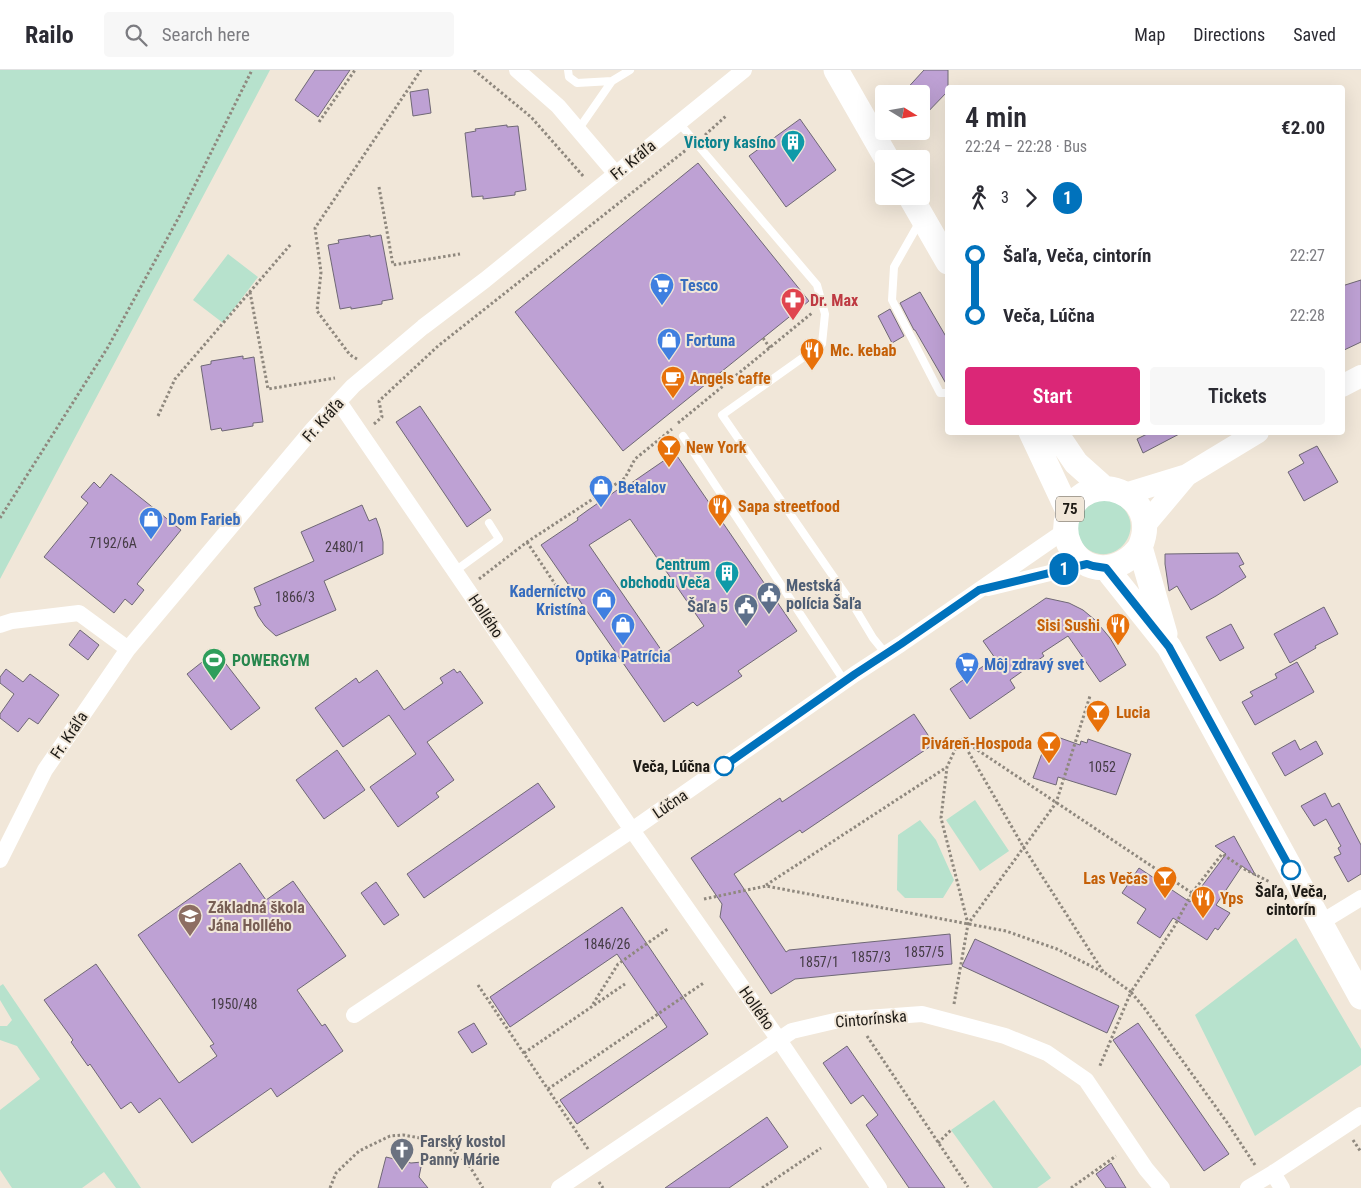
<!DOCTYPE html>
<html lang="en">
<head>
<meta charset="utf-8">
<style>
	body { margin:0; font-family:"Roboto Condensed",sans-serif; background:#f7f7f7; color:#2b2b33; height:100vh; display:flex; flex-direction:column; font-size:19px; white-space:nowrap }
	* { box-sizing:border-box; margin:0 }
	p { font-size:16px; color:#7c7c81 }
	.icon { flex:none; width:28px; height:28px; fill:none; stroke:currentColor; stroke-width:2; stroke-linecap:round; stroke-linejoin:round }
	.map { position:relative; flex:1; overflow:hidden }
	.details { position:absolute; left:945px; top:15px; width:400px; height:350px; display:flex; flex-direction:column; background:#fff; border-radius:5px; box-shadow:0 5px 20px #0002 }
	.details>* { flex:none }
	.badge { padding:0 10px; border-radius:16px; font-size:18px; line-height:32px }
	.needle { width:32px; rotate:101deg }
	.controls { position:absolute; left:875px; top:15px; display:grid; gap:10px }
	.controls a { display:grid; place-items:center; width:55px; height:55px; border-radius:5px; background:#fff; box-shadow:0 5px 20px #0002; font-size:25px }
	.map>.badge { position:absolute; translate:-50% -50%; box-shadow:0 0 0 2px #fff }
	.legs { display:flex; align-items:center; gap:8px; height:55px; padding:0 20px; font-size:16px }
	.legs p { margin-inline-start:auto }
	.overview { display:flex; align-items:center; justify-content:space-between; height:85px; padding:0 20px }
	h1 { font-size:28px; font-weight:600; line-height:38px }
	.button { display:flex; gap:10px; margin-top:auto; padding:10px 20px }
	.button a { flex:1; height:58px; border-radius:5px; background:#db2777; color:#fff; font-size:20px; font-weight:600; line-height:58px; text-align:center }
	.button a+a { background:#f7f7f7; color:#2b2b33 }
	ul { padding:0 20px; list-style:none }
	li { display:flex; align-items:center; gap:18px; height:60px; font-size:19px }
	li i { display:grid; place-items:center; width:8px; height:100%; margin:0 6px; background:currentColor }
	li i::after { content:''; width:12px; height:12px; margin:-6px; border:4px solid; border-radius:50%; background:#fff }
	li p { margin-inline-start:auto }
	li:first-child i { background:linear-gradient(#0000 50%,currentColor 0) }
	li:last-child i { background:linear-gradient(currentColor 50%,#0000 0) }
	header { display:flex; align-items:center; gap:30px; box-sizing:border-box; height:70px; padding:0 25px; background:#fff; border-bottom:1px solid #e1e1e2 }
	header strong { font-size:24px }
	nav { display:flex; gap:28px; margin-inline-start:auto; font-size:18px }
	.search { width:350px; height:45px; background:#f7f7f7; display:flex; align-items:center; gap:12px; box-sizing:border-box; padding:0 18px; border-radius:5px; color:#7c7c81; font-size:19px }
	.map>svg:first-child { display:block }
	.green { fill:#b7e2cd }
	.building { fill:#bea1d4; stroke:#6f6875; fill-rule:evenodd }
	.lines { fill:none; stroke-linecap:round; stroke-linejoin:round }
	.path { stroke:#8f887e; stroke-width:3; stroke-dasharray:2.5 2.5; stroke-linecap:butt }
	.service { stroke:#fff; stroke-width:8 }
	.minor { stroke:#fff; stroke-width:16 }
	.secondary { stroke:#fff; stroke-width:22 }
	.primary { stroke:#fff; stroke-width:25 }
	.line-1-casing { stroke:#fff; stroke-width:11 }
	.line-1 { stroke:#0072bc; stroke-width:8 }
	.stop-1-dot { fill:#fff; stroke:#0072bc; stroke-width:2.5 }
	.labels { text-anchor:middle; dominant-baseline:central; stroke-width:4; stroke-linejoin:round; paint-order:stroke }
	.number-label { font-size:14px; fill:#453c45 }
	.shield { fill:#f1e7d9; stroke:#5d5850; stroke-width:1 }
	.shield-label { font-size:15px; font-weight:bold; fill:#1d1a15 }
	.culture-label { font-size:16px; font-weight:bold; fill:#0d838f; stroke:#f1e7d9; text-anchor:end }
	.street-label { font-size:16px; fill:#1d1a15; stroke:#f1e7d9 }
	.shop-label { font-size:16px; font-weight:bold; fill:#366cbe; stroke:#f1e7d9; text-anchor:start }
	.health-label { font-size:16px; font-weight:bold; fill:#be3a42; stroke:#f1e7d9; text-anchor:start }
	.food-label { font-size:16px; font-weight:bold; fill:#c56008; stroke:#f1e7d9; text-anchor:start }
	.service-label { font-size:16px; font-weight:bold; fill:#4e5e75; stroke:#f1e7d9; text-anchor:start }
	.leisure-label { font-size:16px; font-weight:bold; fill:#27864d; stroke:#f1e7d9; text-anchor:start }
	.stop-label { font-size:16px; font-weight:bold; fill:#1d1a15; stroke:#f1e7d9; text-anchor:end }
	.education-label { font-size:16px; font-weight:bold; fill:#785e54; stroke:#f1e7d9; text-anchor:start }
	.worship-label { font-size:16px; font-weight:bold; fill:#5b616d; stroke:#f1e7d9; text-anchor:start }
</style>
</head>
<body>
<header>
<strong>Railo</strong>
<div class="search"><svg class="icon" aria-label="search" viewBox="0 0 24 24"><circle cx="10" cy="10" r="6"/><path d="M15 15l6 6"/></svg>Search here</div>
<nav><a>Map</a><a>Directions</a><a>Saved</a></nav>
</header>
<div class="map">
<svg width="1361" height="1118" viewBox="0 0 1361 1118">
	<rect width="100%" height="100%" fill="#f1e7d9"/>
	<path class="green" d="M0 0H270L0 509Z
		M228 184 258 207 223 253 193 230Z
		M1099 429C1105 430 1113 430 1118 434 1148 454 1119 498 1089 480 1085 477 1079 471 1078 465 1076 460 1079 448 1080 442Z
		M975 730 1009 781 980 801 946 750Z
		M920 750 936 770 954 810 943 828H905L897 820 898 765Z
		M1296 868 1361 979V995L1255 1066 1195 945Z
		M3 914 141 1118H116L104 1102 82 1118H12L0 1100V1040L40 1009 17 976 0 970V956H7L12 950 0 930V916Z
		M994 1030 1051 1108 1037 1118H993L951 1060Z"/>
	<path class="building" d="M315 0H350L318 47 295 30Z
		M924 0H948V21L921 49V24H902Z
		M428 19 431 43 413 46 410 22Z
		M800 49 836 100 786 137 749 86Z
		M507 55V57L518 56 526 120 515 122V125L483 129V126L472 127 465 63 476 61 475 59Z
		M698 93 809 231 623 381 515 242Z
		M370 165V167L381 165 393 229 382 231V234L351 239V237L340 239 328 175 339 173 338 170Z
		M1361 210V272L1342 281V216Z
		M920 222 948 270V317L915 260H914L900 233Z
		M890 239 904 266 892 273 878 246Z
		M243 286V289L254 287 263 352 253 353V356L222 361 221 358 211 360 201 296 211 294V291Z
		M420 336 491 440 467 457 396 352Z
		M1151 362H1183L1143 383 1137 369Z
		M1317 376 1338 412 1304 431 1288 402 1304 393 1299 385Z
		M675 383 797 561 738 601 742 606 697 636 693 632 664 652 541 475 578 450 577 448 588 440 623 416 624 418ZM630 449 704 556 664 584 589 475Z
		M111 404 181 460 137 514 144 520 132 535 125 529 114 543 44 487 88 433 81 427 94 412 100 418Z
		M362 435 369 451 376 448 380 459 383 472V484L324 511 336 540 276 566 265 556 258 546 254 537 261 535 254 518 314 491 301 462Z
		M1238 483 1244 494 1239 496 1246 507 1216 526 1191 540 1177 516 1169 521 1165 494V484Z
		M1046 528 1069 533 1083 540 1095 550 1110 568 1126 595 1100 612 1068 566 1042 583 1044 586 1010 610 1015 618 970 649 950 619 995 588 983 571Z
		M1324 537 1338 564 1315 576 1316 578 1290 593 1274 564Z
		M1231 554 1244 578 1220 591 1206 567Z
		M80 560 99 575 88 590 69 575Z
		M216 581 260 638 231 660 187 604Z
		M1297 592 1314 622 1255 655 1242 632 1253 626 1250 622 1277 608 1275 604Z
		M6 599 23 612 30 604 59 625 38 654 29 648 18 662 0 648V644L14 624 0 613V607Z
		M454 599 457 603 460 601 483 633 427 672 454 710 436 723 439 727 398 757 370 717 416 684 389 645 343 677 315 638 356 608 359 613 377 600 404 640 443 613 440 608Z
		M914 644 934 674 802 763 800 760 734 804 786 882 789 880 950 864 952 894 795 909 771 924 720 847 722 834 691 788 780 728 782 732Z
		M1049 664 1080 675 1081 671 1087 673 1088 669 1131 684 1116 725 1058 707 1056 715 1033 708Z
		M1295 670 1300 680 1316 671 1323 684 1285 706 1272 683Z
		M337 680 365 720 324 749 296 710Z
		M538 713 555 737 424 828 407 804Z
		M1325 723 1332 737 1339 733 1361 775V804L1348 812 1334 787 1341 784 1338 778 1341 776 1326 749 1314 756 1301 736Z
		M1234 766 1256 806 1242 796 1216 835 1230 843 1218 860 1215 858 1207 870 1173 848 1160 868 1137 853 1146 839 1122 823 1139 798 1190 832 1226 784 1215 776Z
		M240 793 266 830 293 811 346 886 297 920 322 956 325 954 343 981 277 1027 271 1018 192 1073 160 1028 139 1043 131 1032 121 1039 90 994 88 996 71 972 73 970 44 930 96 894 179 1013 217 986 210 976 214 974 138 865Z
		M376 812 399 845 384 855 361 823Z
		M622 837 708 964 577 1054 560 1030 667 957 617 884 510 957 490 927Z
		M975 869 1119 936 1107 963 962 896Z
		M474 953 487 974 472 983 458 962Z
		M1138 953 1229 1084 1204 1101 1113 970Z
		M847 976 889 1037 945 1118H909L866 1055 878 1045 863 1025 851 1034 823 993Z
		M767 1047 788 1077 729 1118H665Z
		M386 1087 411 1093 422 1092 419 1107 428 1118H378Z
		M1111 1093 1126 1118H1106L1096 1104Z"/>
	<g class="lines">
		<path class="path" d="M474 0 531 47 584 107
			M319 52 355 0
			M705 65 726 46
			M379 117 393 195 460 184
			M250 222 268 319 335 308
			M763 268 770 278
			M357 289 350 285 317 241 321 202 315 158 421 0
			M158 346 175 309 291 174
			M678 353 812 243
			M374 354 382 347 379 331 438 276 686 80
			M0 448 108 277 180 145 252 0
			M527 472 559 520
			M479 509 527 472 625 408 635 389 672 359
			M960 669 947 697 941 748 968 854
			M961 669 1192 823
			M961 669 1024 778 1104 903
			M766 815 947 697
			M704 829 766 816 1006 861 1057 879 1105 903 1131 922 1099 998
			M478 915 588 1079
			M593 934 618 894 669 858
			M954 934 968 854 1056 733 1090 626
			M867 966 968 1117
			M524 983 625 914
			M548 1019 705 912
			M1353 1070 1361 1082
			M938 1073 951 1060
			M1255 1095 1226 1051 1145 939 1131 922 1174 857 1192 823 1222 784 1246 800 1270 812
			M599 1112 603 1118
			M330 1118 336 1103 359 1081 390 1066 403 1065 426 1069 447 1077 467 1092 483 1118
			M762 1118 821 1078
			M1071 1118 1116 1086"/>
		<path class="service" d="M568 0 569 7 577 13 612 11
			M679 53 817 215 825 244 822 274 722 345 855 538 873 568 886 584
			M578 60 612 11 630 0
			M919 153 894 197 892 230 940 323H948
			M683 366 845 612
			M455 501 499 469 489 453"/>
		<path class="minor" d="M517 0 558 36 616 104
			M339 332 632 760 779 970 879 1118
			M988 518 1087 494
			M0 555 12 551 79 543 128 579
			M0 790 45 700 128 579 313 359 353 316 423 257 485 210 744 0
			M1320 853 1361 828
			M354 945 632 760 855 604 901 574 1066 460
			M1273 1103 1282 1118
			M559 1118 792 961 839 950 922 944 1005 966 1047 983 1086 1010 1146 1099 1162 1118
			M1248 1118 1273 1103 1361 1045"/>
		<path class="secondary" d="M1342 316 1361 306
			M1125 424 1187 405 1258 362
			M1145 455 1187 405"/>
		<path class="primary" d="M836 0 887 89
			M910 126 948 192
			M1031 362 1069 443
			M1055 362 1076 393 1104 418
			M1140 477C1122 503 1083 507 1069 474 1065 465 1065 454 1068 445 1086 395 1164 422 1140 477L1165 564
			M1106 498 1169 577 1361 927"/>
	</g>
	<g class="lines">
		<defs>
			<path id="line-1" d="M724 696 855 604 901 574 979 520 1087 494 1093 496 1106 498 1169 577 1291 800"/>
		</defs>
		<use href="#line-1" class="line-1-casing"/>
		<use href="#line-1" class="line-1"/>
	</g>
	<defs>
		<symbol id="building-pin" viewBox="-11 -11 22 30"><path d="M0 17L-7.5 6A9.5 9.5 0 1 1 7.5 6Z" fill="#0f9aa8" stroke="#f1e7d9"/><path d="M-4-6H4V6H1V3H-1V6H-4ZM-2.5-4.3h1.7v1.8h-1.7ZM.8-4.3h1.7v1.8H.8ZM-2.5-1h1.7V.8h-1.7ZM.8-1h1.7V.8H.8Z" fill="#fff"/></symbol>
		<symbol id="supermarket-pin" viewBox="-11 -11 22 30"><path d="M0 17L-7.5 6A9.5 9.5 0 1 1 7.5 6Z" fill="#3f7fe0" stroke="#f1e7d9"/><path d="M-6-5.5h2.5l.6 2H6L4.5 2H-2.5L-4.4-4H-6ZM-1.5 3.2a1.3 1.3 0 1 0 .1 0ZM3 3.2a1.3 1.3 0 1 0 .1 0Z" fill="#fff"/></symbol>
		<symbol id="pharmacy-pin" viewBox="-11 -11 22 30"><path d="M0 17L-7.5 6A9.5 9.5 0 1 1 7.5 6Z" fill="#e0444e" stroke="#f1e7d9"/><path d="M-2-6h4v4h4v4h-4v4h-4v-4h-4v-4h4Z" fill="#fff"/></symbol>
		<symbol id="shop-pin" viewBox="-11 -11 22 30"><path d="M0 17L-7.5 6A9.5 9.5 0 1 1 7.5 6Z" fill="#3f7fe0" stroke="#f1e7d9"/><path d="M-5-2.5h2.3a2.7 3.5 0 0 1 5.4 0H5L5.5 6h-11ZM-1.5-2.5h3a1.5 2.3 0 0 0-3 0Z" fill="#fff"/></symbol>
		<symbol id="restaurant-pin" viewBox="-11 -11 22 30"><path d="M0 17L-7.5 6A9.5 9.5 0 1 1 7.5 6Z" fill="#e8710a" stroke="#f1e7d9"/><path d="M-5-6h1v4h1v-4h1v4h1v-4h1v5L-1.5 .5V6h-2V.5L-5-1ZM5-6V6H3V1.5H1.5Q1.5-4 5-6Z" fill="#fff"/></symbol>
		<symbol id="cafe-pin" viewBox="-11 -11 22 30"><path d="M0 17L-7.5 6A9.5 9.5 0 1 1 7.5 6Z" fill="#e8710a" stroke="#f1e7d9"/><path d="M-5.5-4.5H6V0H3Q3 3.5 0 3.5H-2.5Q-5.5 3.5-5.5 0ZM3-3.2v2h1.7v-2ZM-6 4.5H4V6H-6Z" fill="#fff"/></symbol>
		<symbol id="bar-pin" viewBox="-11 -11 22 30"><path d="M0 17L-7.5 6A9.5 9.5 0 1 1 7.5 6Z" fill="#e8710a" stroke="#f1e7d9"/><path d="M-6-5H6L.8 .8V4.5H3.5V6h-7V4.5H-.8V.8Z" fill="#fff"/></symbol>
		<symbol id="civic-pin" viewBox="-11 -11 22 30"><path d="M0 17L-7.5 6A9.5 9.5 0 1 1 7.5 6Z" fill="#5c6f8a" stroke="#f1e7d9"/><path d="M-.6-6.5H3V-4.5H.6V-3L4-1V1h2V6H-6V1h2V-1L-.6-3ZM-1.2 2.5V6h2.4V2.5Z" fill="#fff"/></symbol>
		<symbol id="stadium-pin" viewBox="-11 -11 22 30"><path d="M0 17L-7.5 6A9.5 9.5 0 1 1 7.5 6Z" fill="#2e9e5b" stroke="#f1e7d9"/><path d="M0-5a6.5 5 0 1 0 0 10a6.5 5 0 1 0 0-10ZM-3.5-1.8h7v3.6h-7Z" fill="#fff"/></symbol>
		<symbol id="school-pin" viewBox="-11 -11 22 30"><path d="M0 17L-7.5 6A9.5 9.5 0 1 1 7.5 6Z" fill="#8d6e63" stroke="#f1e7d9"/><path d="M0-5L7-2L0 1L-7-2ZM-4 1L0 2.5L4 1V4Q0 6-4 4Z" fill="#fff"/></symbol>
		<symbol id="church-pin" viewBox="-11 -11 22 30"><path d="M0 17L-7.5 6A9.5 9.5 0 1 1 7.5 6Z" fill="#6b7280" stroke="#f1e7d9"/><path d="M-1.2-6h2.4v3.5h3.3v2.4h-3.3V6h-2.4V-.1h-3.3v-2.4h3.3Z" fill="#fff"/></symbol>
	</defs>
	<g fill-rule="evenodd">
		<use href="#building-pin" x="779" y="58" width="28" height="38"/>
		<use href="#supermarket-pin" x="648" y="201" width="28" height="38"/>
		<use href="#pharmacy-pin" x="779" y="216" width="28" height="38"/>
		<use href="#shop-pin" x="655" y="256" width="28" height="38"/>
		<use href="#restaurant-pin" x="798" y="266" width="28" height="38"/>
		<use href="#cafe-pin" x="659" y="294" width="28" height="38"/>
		<use href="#bar-pin" x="655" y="363" width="28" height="38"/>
		<use href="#shop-pin" x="587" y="403" width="28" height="38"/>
		<use href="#restaurant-pin" x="706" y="422" width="28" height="38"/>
		<use href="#shop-pin" x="137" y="435" width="28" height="38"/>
		<use href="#building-pin" x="713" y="489" width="28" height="38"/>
		<use href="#civic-pin" x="755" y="510" width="28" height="38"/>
		<use href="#shop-pin" x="590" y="516" width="28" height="38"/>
		<use href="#civic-pin" x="732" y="522" width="28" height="38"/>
		<use href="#shop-pin" x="609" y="541" width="28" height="38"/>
		<use href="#restaurant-pin" x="1104" y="541" width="28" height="38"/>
		<use href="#stadium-pin" x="200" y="576" width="28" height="38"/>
		<use href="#supermarket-pin" x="953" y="580" width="28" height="38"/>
		<use href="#bar-pin" x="1084" y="628" width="28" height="38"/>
		<use href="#bar-pin" x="1035" y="659" width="28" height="38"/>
		<use href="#bar-pin" x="1151" y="794" width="28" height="38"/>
		<use href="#restaurant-pin" x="1189" y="814" width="28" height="38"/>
		<use href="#school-pin" x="176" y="832" width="28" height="38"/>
		<use href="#church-pin" x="388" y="1066" width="28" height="38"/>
	</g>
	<g class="stop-1-dot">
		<circle cx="724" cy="696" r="9"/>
		<circle cx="1291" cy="800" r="9"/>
	</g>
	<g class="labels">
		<g class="number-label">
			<text x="113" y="473">7192/6A</text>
			<text x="345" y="477">2480/1</text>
			<text x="295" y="527">1866/3</text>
			<text x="1102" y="697">1052</text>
			<text x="607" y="874">1846/26</text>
			<text x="924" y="882">1857/5</text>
			<text x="871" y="887">1857/3</text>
			<text x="819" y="892">1857/1</text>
			<text x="234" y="934">1950/48</text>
		</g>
		<rect class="shield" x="1056" y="426.5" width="28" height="25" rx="4"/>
		<g class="shield-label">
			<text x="1070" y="439">75</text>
		</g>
		<g class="culture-label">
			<text x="776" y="72">Victory kasíno</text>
			<text x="710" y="494">Centrum<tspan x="710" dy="18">obchodu Veča</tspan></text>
		</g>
		<g class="street-label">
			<text transform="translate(633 90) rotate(-39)">Fr. Kráľa</text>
			<text transform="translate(323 350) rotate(-48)">Fr. Kráľa</text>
			<text transform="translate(486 546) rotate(56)">Hollého</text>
			<text transform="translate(69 665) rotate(-56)">Fr. Kráľa</text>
			<text transform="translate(670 734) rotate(-34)">Lúčna</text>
			<text transform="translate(757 938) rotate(55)">Hollého</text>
			<text transform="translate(871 949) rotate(-5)">Cintorínska</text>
		</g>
		<g class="shop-label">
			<text x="680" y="215">Tesco</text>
			<text x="686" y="270">Fortuna</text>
			<text x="618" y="417">Betalov</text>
			<text x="168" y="449">Dom Farieb</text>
			<text x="586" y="521" text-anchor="end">Kaderníctvo<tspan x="586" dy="18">Kristína</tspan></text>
			<text x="623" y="586" text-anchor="middle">Optika Patrícia</text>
			<text x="984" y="594">Môj zdravý svet</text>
		</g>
		<g class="health-label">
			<text x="810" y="230">Dr. Max</text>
		</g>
		<g class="food-label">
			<text x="830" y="280">Mc. kebab</text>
			<text x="690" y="308">Angels caffe</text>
			<text x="686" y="377">New York</text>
			<text x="738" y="436">Sapa streetfood</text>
			<text x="1100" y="555" text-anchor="end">Sisi Sushi</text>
			<text x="1116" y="642">Lucia</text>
			<text x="1032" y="673" text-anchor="end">Piváreň-Hospoda</text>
			<text x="1148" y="808" text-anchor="end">Las Večas</text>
			<text x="1220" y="828">Yps</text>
		</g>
		<g class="service-label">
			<text x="786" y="515">Mestská<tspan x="786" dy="18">polícia Šaľa</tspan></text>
			<text x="728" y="536" text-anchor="end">Šaľa 5</text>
		</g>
		<g class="leisure-label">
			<text x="232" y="590">POWERGYM</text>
		</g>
		<g class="stop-label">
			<text x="710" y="696">Veča, Lúčna</text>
			<text x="1291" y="821" text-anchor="middle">Šaľa, Veča,<tspan x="1291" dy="18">cintorín</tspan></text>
		</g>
		<g class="education-label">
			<text x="208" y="837">Základná škola<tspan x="208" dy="18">Jána Hollého</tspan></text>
		</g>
		<g class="worship-label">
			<text x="420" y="1071">Farský kostol<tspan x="420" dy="18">Panny Márie</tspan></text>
		</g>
	</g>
</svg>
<div class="controls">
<a><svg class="needle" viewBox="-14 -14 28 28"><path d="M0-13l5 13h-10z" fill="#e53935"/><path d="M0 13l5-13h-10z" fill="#7c7c81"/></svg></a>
<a><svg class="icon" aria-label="layers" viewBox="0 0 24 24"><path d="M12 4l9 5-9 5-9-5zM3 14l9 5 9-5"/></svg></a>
</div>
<b class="badge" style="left:1064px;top:499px;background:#0072bc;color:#fff">1</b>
<section class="details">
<div class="overview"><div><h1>4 min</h1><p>22:24 – 22:28 · Bus</p></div><b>€2.00</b></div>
<div class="legs"><svg class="icon" aria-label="walk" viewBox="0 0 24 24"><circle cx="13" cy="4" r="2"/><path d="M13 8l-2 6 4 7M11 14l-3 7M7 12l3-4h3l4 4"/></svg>3<svg class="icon" aria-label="forward" viewBox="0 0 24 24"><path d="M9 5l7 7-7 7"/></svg><b class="badge" style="background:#0072bc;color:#fff">1</b></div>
<ul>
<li><i style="color:#0072bc"></i><b>Šaľa, Veča, cintorín</b><p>22:27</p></li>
<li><i style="color:#0072bc"></i><b>Veča, Lúčna</b><p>22:28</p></li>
</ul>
<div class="button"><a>Start</a><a>Tickets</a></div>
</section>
</div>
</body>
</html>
